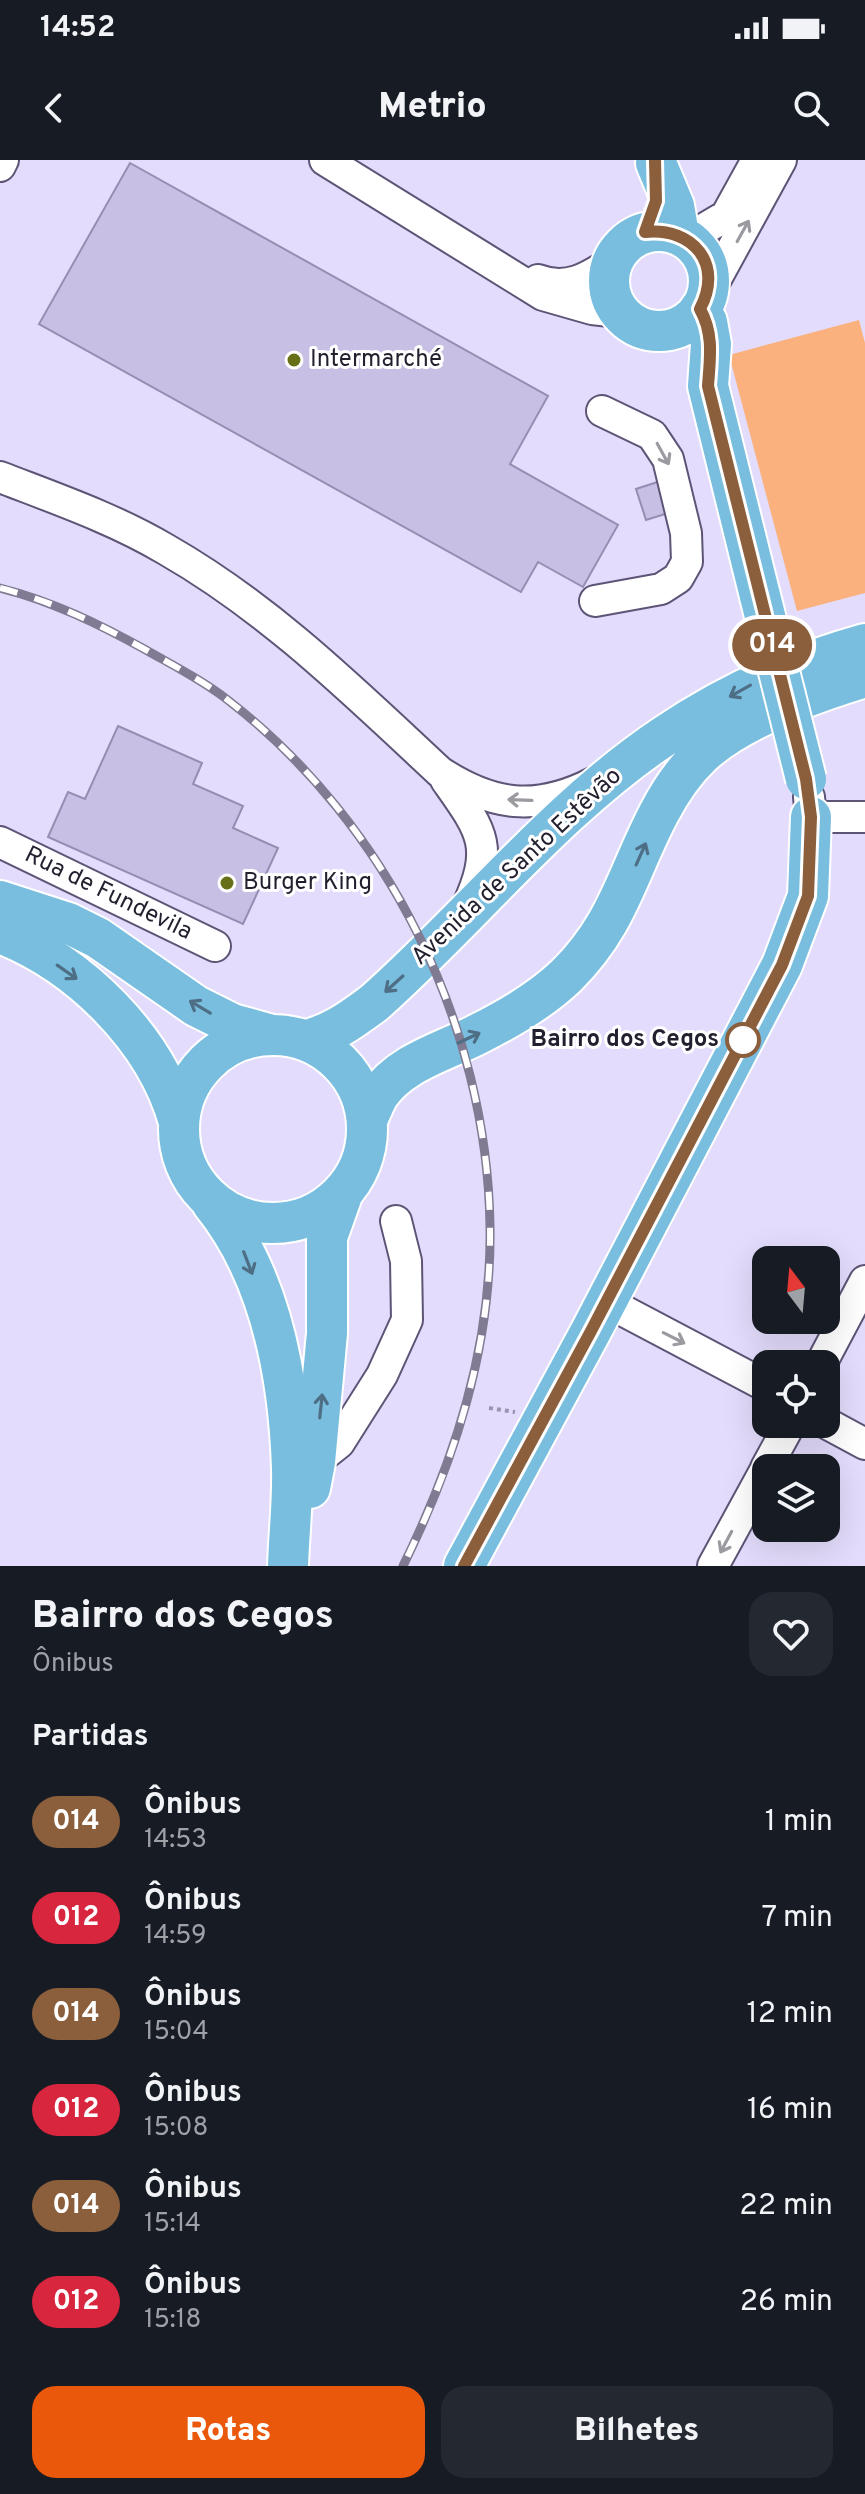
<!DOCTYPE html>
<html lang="pt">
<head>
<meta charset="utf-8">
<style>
	body { margin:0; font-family:Overpass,sans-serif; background:#242831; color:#f1f3f6; height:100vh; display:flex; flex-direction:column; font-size:30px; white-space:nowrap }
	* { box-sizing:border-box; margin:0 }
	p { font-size:26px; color:#9ea1a6 }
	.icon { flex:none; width:44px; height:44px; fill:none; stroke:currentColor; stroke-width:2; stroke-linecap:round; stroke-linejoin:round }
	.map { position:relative; height:1406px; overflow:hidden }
	.drawer { display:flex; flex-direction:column; background:#171b24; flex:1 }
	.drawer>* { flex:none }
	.badge { padding:0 16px; border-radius:26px; font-size:28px; line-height:52px }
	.needle { width:52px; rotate:344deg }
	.tools { position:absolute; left:752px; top:1086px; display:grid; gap:16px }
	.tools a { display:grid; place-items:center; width:88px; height:88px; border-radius:16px; background:#171b24; box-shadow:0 8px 32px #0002; font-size:40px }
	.map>.badge { position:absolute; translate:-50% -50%; box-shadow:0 0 0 4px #fff }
	h2 { padding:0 32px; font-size:30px; line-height:72px }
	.round { display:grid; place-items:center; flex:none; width:84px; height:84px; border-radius:24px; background:#242831 }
	.summary { display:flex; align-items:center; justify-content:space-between; height:136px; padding:0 32px }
	h1 { font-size:38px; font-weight:800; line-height:60px }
	.primary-button { display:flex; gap:16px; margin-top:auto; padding:16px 32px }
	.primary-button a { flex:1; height:92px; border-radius:24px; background:#ea580c; color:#fff; font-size:32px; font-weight:800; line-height:92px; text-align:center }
	.primary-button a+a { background:#242831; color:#f1f3f6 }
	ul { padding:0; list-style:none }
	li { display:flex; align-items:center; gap:24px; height:96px; padding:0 32px }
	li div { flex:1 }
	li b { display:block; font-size:30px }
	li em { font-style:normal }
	li .badge { min-width:88px; font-weight:700; text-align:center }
	.status { display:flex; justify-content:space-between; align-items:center; height:56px; padding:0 40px; background:#171b24; direction:ltr }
	.status svg { height:22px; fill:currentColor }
	header { display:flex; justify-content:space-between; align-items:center; height:104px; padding:0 32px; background:#171b24; font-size:36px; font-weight:800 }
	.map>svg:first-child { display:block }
	.green { fill:#fab17d }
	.building { fill:#c8bfe5; stroke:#968db2; stroke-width:2 }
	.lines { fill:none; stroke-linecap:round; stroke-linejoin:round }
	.minor-casing { stroke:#5d5476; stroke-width:34 }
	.major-casing { stroke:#fff; stroke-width:44 }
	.path { stroke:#9a94ae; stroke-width:4; stroke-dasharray:4 4; stroke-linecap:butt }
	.minor { stroke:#fff; stroke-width:30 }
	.major { stroke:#79bedf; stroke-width:40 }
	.rail-casing { stroke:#807b92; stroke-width:9 }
	.rail { stroke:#fff; stroke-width:6; stroke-dasharray:18; stroke-linecap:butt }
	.major-bridge-casing { stroke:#fff; stroke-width:44; stroke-linecap:butt }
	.major-bridge { stroke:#79bedf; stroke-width:40 }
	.oneway { stroke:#9c9aa1 }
	.oneway2 { stroke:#4e6e86 }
	.line-casing { stroke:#fff; stroke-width:18 }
	.line { stroke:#8b5e3c; stroke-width:12 }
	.poi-dot { fill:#677019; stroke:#fff; stroke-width:3 }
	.stop-dot { fill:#fff; stroke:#8b5e3c; stroke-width:4 }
	.labels { text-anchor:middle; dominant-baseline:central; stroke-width:6; stroke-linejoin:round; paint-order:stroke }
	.poi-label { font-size:24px; fill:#231f2e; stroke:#fff; text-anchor:start }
	.street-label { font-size:24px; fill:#231f2e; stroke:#fff }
	.stop-label { font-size:24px; font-weight:bold; fill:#231f2e; stroke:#fff; text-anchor:end }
</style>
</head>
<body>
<div class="status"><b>14:52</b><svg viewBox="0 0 49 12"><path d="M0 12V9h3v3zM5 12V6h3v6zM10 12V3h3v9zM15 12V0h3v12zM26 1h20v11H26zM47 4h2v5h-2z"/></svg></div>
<header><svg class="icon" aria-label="back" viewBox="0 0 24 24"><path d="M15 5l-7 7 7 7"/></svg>Metrio<svg class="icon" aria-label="search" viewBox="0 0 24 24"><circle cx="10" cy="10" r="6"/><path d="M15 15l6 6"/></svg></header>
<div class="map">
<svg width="865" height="1406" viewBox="0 0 865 1406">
	<rect width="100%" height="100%" fill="#e3dcfc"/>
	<path class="green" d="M859 160 865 183V433L797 451 729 195Z"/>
	<path class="building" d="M130 3 548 236 510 304 618 365 583 427 538 402 521 432 39 164Z
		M685 313 694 345 646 360 636 329Z
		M118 566 202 603 193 624 243 646 233 668 278 688 243 764 48 677 68 632 85 639Z"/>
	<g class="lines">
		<defs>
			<path id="minor" d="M325 0 543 135 592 149 619 152
				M0 6 3 0
				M687 79 726 56 757 0
				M538 120C567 131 588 118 612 102
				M705 139 781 0
				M0 317C57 339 115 359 167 390 270 449 354 532 440 612 492 646 536 652 593 623
				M595 441 661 429 678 418 687 402 686 373 668 299 652 275 602 251
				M446 620C482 671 495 686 467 747
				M809 637 811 657H865
				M0 682 215 786
				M605 1141 766 1226
				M821 1204 865 1121
				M826 1263 865 1284
				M315 1302 339 1283 382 1215 407 1160 406 1101 396 1061
				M766 1308 790 1264
				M713 1406 766 1309"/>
			<path id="major" d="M656 3 674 46 679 75
				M609 121a50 50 0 1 1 100 0a50 50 0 1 1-100 0Z
				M700 149 707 162 711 184 708 226 760 436
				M0 741 68 763 98 778 196 846 232 864 272 875
				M0 773C80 804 156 879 179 962
				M179 969a94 94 0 1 1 188 0a94 94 0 1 1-188 0Z
				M306 880C333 874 352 859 374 843 472 756 556 648 666 575 728 533 793 504 865 484
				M368 958C371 951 374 943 378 936 400 902 446 891 480 873 510 858 542 839 566 816 618 765 627 714 659 653 670 632 684 611 701 595 739 559 816 532 865 517
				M212 1043C271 1116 289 1217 292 1308 293 1340 289 1374 288 1406
				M310 1328 315 1302 327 1173V1077L342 1035
				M464 1406 591 1171 782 805 808 736 811 657"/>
		</defs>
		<use href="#minor" class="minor-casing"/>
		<use href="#major" class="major-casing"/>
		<path class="path" d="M489 1248 515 1252"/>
		<use href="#minor" class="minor"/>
		<use href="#major" class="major"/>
		<defs>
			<path id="rail" d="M0 428C52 441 99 464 146 490 174 506 204 521 229 541 388 664 487 865 490 1066 492 1186 455 1300 403 1406"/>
		</defs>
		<use href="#rail" class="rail-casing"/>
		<use href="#rail" class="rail"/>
		<defs>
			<path id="major-bridge" d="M760 436 806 619"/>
		</defs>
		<use href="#major-bridge" class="major-bridge-casing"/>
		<use href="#major-bridge" class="major-bridge"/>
	</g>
	<defs><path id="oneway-shaft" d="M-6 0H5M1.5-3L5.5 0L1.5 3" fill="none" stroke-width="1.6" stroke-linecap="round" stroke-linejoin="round" transform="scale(2)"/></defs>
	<g class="oneway">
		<use href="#oneway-shaft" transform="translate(743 71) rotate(-61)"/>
		<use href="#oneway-shaft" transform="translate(663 294) rotate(61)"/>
		<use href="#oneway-shaft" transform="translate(520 640) rotate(-178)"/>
		<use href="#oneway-shaft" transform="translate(674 1178) rotate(27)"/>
		<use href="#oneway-shaft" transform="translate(726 1382) rotate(118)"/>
	</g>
	<g class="oneway2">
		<use href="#oneway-shaft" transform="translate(740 531) rotate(151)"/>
		<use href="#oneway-shaft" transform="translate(641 694) rotate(-66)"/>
		<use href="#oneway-shaft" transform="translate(67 812) rotate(35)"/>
		<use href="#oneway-shaft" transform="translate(394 824) rotate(138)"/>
		<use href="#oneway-shaft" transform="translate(200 847) rotate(-149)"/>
		<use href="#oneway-shaft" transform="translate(469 878) rotate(-25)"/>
		<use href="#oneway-shaft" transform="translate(248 1103) rotate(69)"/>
		<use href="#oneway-shaft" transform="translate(321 1246) rotate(-84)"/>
	</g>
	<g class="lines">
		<defs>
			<path id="line" d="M464 1406 591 1171 782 805 808 736 811 657 806 619 708 226C710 198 714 174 700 149 724 104 693 67 645 72L656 41 655 0"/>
		</defs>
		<use href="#line" class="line-casing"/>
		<use href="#line" class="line"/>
	</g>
	<g class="poi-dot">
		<circle cx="294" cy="200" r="8"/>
		<circle cx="227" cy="723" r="8"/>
	</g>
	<circle class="stop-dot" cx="743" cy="880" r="16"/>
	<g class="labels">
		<g class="poi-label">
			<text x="310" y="200">Intermarché</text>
			<text x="243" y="723">Burger King</text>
		</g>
		<g class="street-label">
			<text transform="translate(517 707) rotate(-43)">Avenida de Santo Estêvão</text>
			<text transform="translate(108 734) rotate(26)">Rua de Fundevila</text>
		</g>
		<g class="stop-label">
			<text x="719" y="880">Bairro dos Cegos</text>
		</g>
	</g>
</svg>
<div class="tools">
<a><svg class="needle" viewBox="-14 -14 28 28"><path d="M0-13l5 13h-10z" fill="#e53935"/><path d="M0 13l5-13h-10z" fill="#9ea1a6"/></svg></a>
<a><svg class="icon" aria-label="locate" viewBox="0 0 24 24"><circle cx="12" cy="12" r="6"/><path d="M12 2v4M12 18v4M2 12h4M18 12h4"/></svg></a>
<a><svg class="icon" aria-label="layers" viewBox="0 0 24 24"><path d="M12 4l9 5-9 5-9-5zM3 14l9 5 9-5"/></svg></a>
</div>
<b class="badge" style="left:772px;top:485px;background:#8b5e3c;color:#fff">014</b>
</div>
<section class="drawer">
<div class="summary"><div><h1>Bairro dos Cegos</h1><p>Ônibus</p></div><a class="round"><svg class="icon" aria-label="heart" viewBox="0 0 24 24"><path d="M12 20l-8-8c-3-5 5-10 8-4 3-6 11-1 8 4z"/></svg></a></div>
<h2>Partidas</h2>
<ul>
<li><span class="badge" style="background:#8b5e3c;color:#fff">014</span><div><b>Ônibus</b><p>14:53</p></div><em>1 min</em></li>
<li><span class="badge" style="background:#d7263d;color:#fff">012</span><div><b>Ônibus</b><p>14:59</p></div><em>7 min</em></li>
<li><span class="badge" style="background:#8b5e3c;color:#fff">014</span><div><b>Ônibus</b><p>15:04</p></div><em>12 min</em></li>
<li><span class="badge" style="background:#d7263d;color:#fff">012</span><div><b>Ônibus</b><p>15:08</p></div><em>16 min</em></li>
<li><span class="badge" style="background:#8b5e3c;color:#fff">014</span><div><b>Ônibus</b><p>15:14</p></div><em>22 min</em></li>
<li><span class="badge" style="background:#d7263d;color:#fff">012</span><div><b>Ônibus</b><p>15:18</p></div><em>26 min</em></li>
</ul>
<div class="primary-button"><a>Rotas</a><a>Bilhetes</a></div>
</section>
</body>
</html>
